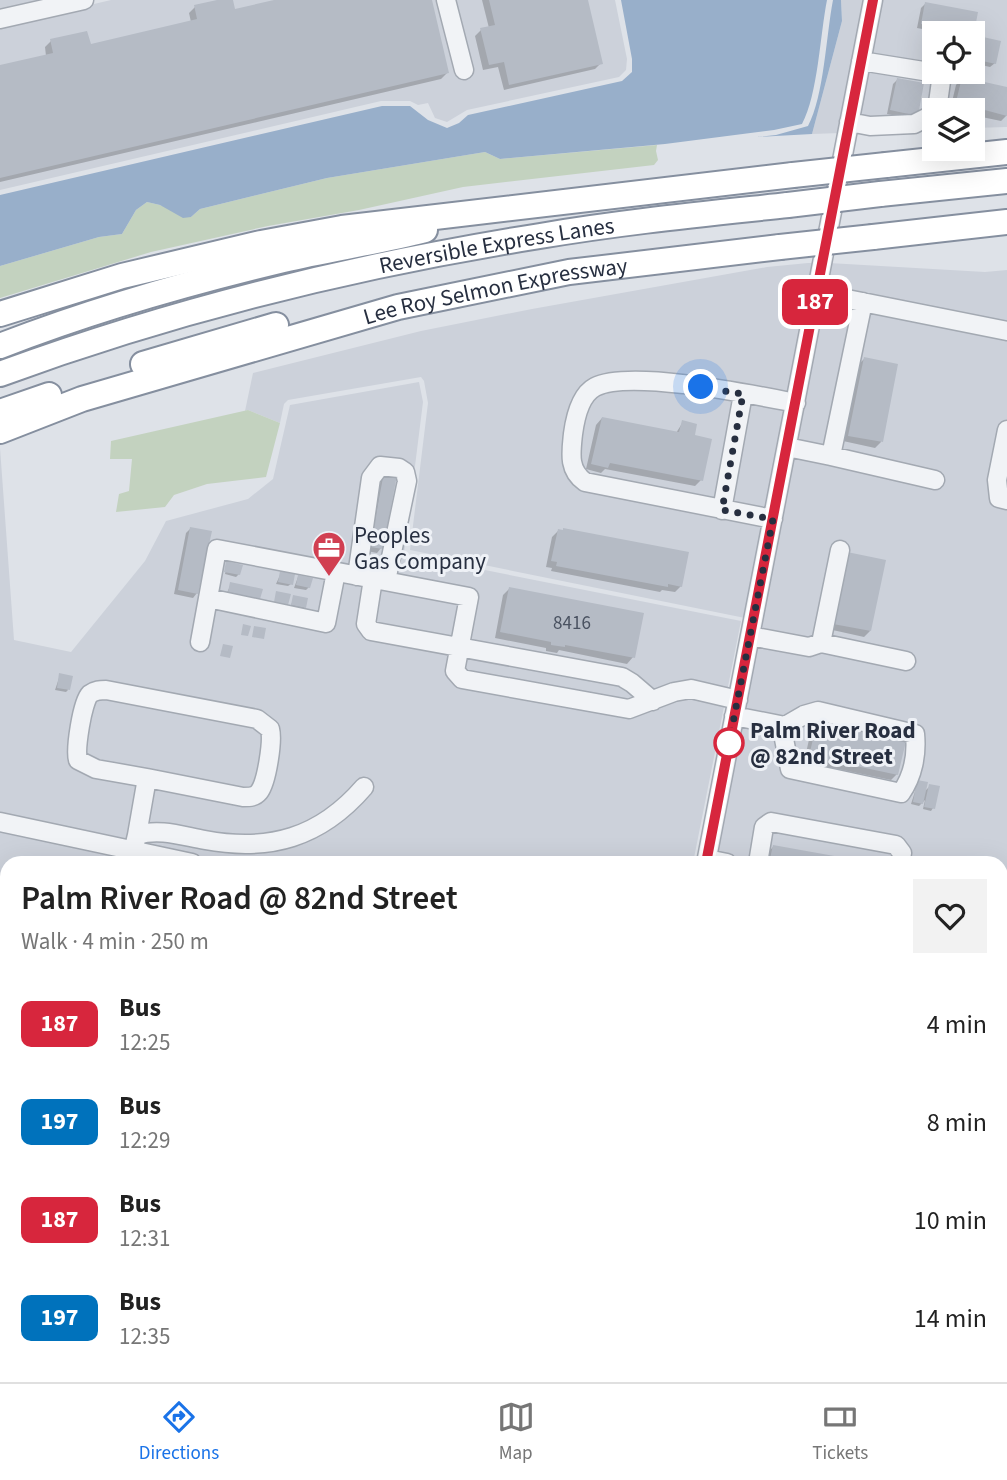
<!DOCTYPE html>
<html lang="en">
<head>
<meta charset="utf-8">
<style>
	body { margin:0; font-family:"Source Sans 3",sans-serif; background:#f2f2f2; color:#222; height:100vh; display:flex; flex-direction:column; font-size:26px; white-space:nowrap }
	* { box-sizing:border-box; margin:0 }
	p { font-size:23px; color:#767676 }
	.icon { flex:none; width:38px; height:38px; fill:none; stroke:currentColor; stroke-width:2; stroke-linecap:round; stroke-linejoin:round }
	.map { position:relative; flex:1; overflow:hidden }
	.sheet { position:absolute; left:0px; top:856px; width:1008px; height:527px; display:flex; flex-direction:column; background:#fff; border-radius:21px 21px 0 0; box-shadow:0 7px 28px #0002 }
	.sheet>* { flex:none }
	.badge { padding:0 14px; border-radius:10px; font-size:24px; line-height:46px }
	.buttons { position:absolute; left:922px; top:21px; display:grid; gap:14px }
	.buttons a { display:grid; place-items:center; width:63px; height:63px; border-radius:0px; background:#fff; box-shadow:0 7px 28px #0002; font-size:35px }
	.you { position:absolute; width:35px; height:35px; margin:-18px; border:5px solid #fff; border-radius:50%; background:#1a73e8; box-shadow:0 0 0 10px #1a73e833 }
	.map>.badge { position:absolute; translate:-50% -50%; box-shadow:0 0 0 4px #fff }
	.round { display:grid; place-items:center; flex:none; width:74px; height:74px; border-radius:0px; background:#f2f2f2 }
	.head { display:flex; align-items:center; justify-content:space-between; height:119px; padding:0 21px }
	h1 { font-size:33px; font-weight:600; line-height:52px }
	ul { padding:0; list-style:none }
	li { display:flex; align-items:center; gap:21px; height:98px; padding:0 21px }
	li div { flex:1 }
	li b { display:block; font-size:26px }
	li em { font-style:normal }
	li .badge { min-width:77px; font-weight:700; text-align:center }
	.dock { display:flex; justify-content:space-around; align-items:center; height:98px; border-top:2px solid #e0e0e0; background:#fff; font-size:19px; color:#767676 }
	.dock a { display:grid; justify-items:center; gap:4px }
	.dock .on { color:#1a73e8 }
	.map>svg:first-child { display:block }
	.built { fill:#ccd1da; fill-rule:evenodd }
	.green { fill:#c3d2bf }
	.water { fill:#98afca }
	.shadow { fill:#0003 }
	.building { fill:#b5bbc5 }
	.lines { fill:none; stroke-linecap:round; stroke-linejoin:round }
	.minor-casing { stroke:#a3a9b2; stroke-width:21 }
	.highway-casing { stroke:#858f9f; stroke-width:28 }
	.minor { stroke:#f1f3f6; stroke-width:18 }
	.highway { stroke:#fff; stroke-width:24 }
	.highway-bridge-casing { stroke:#858f9f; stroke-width:28; stroke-linecap:butt }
	.highway-bridge { stroke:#fff; stroke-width:24 }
	.line-casing { stroke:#fff; stroke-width:16 }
	.line { stroke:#d7263d; stroke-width:10 }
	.walk { stroke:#272f40; stroke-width:7; stroke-dasharray:0 12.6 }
	.stop-dot { fill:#fff; stroke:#d7263d; stroke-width:3.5 }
	.labels { text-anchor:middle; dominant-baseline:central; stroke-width:6; stroke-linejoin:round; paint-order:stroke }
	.number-label { font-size:19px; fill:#4a5261 }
	.street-label { font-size:23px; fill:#272f40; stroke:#eef1f6 }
	.poi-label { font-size:23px; fill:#272f40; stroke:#eef1f6; text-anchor:start }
	.stop-label { font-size:23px; font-weight:bold; fill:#272f40; stroke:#eef1f6; text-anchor:start }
</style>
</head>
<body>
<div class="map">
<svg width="1007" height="1382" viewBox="0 0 1007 1382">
	<rect width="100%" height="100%" fill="#dee2e8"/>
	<path class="built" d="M0 0H57L0 13Z
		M111 0H439L459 77 472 75 453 0H615L627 59 626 70 619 77 467 110 447 122 435 118 428 103 418 105 410 101H381L0 190V26Z
		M841 0H866L840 133 812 134 842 21Z
		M879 0H1007V127L973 128V110H934V130L854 133ZM934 33H973V72H934Z
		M808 263H815L745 618 410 550 428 403 424 381 421 377 288 400 284 404 280 423 248 410 245 411 253 373 421 331 532 309 767 267Z
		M829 263 985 272 1007 270V325L824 288Z
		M822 300 1007 337V1017L1001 1016V863H713Z
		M419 382 423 402 404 554 741 621 693 863H7V1376H593L592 1382H0V448L14 640 71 652 145 561 166 521 248 499 273 479 290 405Z
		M614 1376H970L968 1382H613Z"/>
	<path class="green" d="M657 145 656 151 658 160 654 165 463 187 359 210 268 226 151 252 0 298V266L99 237 122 234 136 210 147 202 160 205 191 217 200 209 327 178 485 152 500 159Z
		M248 410 280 423 266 477 207 484 174 495 165 507 116 512 119 494 129 491 132 459H110L111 441Z"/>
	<path class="water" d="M621 0H827C820 35 818 94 802 124L774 130 665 144 500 159 485 152 327 178 200 209 191 217 183 218 160 205 147 202 136 210 122 234 99 237 0 266V195L382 106H410L428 120 447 128 459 123 468 115 622 81 632 72V59Z
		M833 0H841L842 21 812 134 756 137 776 135 808 126C824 96 826 36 833 0Z"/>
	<path class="shadow" d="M226 0H231L234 11 282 0H430L447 73 441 79 0 182V67L46 56 45 47 51 41 89 46 191 22 189 13 195 7Z
		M482 0H586L601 63 595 69 504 90 498 67 483 70 475 36 481 30 489 28Z
		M925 4 976 14 972 33H943L917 28 921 8Z
		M974 37 995 63 990 67 973 63Z
		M962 78 1007 89V115L1001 121 977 116 973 122V110H950L956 85Z
		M897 80 922 84 912 119 887 114 893 84Z
		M864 359 881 442 875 448 843 441 858 365Z
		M602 418 676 433 683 422 693 436 701 480 695 486 605 469 601 473 586 469 596 425Z
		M385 474 381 548 377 553 367 551 381 479Z
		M190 529 197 593 193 598 174 594 186 533Z
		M558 531 681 586 675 592 662 590 660 592 551 571 552 568 546 567 552 537Z
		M842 560 870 631 864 637 828 629Z
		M227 564 239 574 236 577 225 574Z
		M281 573 291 584 288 586 276 584Z
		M298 577 309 587 306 590 294 588Z
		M231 584 259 598 256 601 226 595Z
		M509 589 633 657 627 664 559 650 557 653 546 651V648L495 638 503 595Z
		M294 597 305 607 302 610 290 608Z
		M60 675 68 690 66 692 55 690Z
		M818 720 897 774 891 780 804 762 812 726Z
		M918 782 924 792 930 786 933 808 931 811 923 809 925 800 919 806 911 804Z
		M773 847 860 863H765L767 853Z
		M378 1376H494L493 1382H380L381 1376Z
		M640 1376H714L713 1382H639Z
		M745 1376H883L882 1379 889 1382H743Z"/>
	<path class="building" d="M217 0H233L235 9 274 0H432L449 73 0 178V65L53 53 50 39 87 31 91 44 197 19 194 5Z
		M489 0H588L603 64 509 85 504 62 489 65 480 28 495 25Z
		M925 2 978 12 974 33 921 24Z
		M974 35 1001 41 996 64 973 59Z
		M962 77 1007 87V116L981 109 978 119H973V110H954Z
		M897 78 924 83 918 116 890 110Z
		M864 357 898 364 883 442 848 436Z
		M602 417 679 432 682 420 697 424 695 435 712 439 703 481 610 463 608 468 591 464Z
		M384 472 397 475 383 549 370 547Z
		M190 527 212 531 198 594 178 590Z
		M563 528 689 552 682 587 668 584V587L556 566 557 562 551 561 558 529 563 530Z
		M847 552 886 560 871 631 833 624Z
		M226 561 243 565 240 575 224 572Z
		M280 571 295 574 293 585 278 582Z
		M298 575 313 578 310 588 296 585Z
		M230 582 263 589 260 599 228 592Z
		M509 587 644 613 635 658 565 645V647L551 645V642L500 632Z
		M276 591 291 594 288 605 274 602Z
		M293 595 308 598 306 608 291 605Z
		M243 624 251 626 248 636 241 635Z
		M254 626 266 628 264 639 252 637Z
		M223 644 233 646 230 658 220 656Z
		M59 673 73 676 70 690 57 688Z
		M818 718 907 737 898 775 809 756Z
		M917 780 928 782 923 804 913 802Z
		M929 784 940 786 935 809 924 807Z
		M773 845 862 861V863H769Z
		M1001 1063 1007 1064V1078L1001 1077Z
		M258 1376 270 1378 269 1382H257Z
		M385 1376H496L495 1382H384Z
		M644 1376H716L714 1382H643Z
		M748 1376H884V1378L891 1379V1382H747Z"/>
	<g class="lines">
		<defs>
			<path id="minor" d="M446 0 464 70
				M0 19 84 0
				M861 61 942 74 937 110
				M849 122 870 126 914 124 934 114
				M817 293 1007 331
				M1007 430 997 480 999 498 1007 500
				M787 447 831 456 863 302
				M831 456 935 480
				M722 510 743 394
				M773 519 585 482C568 470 571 453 573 434 575 419 580 395 595 387 630 369 754 395 796 403
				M357 576 371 478 380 466 399 468 405 472 407 481 386 581
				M373 579 366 624 371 631 622 677 632 683 653 701
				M208 598 326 623 336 572
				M750 636 809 647 821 643 840 550
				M200 642 217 549 469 597 455 671 462 679 629 709 674 692 691 689 738 700
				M821 643 906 661
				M818 711 915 734C917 754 913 776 901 793L790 769 784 739 785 726 804 715Z
				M734 716 785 726
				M0 822 192 863
				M137 835 147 778 243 797C250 797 255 797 259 792 267 782 273 740 270 729L257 719 106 690C100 690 95 690 90 694 82 702 75 750 78 760L96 769 147 778
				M133 852 137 835C160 828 182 836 205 840 269 852 320 838 364 787
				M707 859 727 863
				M706 863 873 0
				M758 863 764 827 771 822 896 845 902 853 900 863
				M1001 1022 1007 1023
				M348 1376V1382
				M930 1376 932 1382
				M4 1382 7 1365
				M46 1382 48 1376
				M79 1382 80 1376
				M203 1382 204 1376
				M232 1382 233 1376
				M517 1382 518 1376
				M551 1382 552 1376
				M606 1382 607 1376
				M631 1382 633 1376"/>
			<g id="highway">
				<path d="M886 165 1007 152"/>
				<path d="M880 194 1007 181"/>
				<path d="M873 237 1007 222"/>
				<path d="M0 314 122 276 261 243 342 228 793 175"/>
				<path d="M0 346C92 310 187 283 283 260 330 249 378 242 425 230"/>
				<path d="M143 364 276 325"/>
				<path id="s1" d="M0 374C174 310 358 265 540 236 622 222 705 214 788 205"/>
				<path d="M0 412 49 395"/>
				<path id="s2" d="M0 431 82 399 398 307 569 272 780 247"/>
			</g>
		</defs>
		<use href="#minor" class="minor-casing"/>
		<use href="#highway" class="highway-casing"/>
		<use href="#minor" class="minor"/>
		<use href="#highway" class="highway"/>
		<defs>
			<path id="highway-bridge" d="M793 175 886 165
				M788 205 880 194
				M780 247 873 237"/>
		</defs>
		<use href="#highway-bridge" class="highway-bridge-casing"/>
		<use href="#highway-bridge" class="highway-bridge"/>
	</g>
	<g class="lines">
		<defs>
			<path id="line" d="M706 863 873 0"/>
		</defs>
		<use href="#line" class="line-casing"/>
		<use href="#line" class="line"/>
		<path class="walk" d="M701 387 743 394 722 510 773 519 729 743"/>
	</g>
	<defs>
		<symbol id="office-pin" viewBox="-11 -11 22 30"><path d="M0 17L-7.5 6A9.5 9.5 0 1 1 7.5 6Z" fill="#d13f51" stroke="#eef1f6"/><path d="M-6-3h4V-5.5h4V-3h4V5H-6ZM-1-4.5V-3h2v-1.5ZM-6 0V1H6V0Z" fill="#fff"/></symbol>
	</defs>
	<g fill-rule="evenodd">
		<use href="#office-pin" x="310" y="529" width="38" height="52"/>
	</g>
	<circle class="stop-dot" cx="729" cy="743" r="14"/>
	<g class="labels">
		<g class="number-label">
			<text x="572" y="623">8416</text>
		</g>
		<g class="street-label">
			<text stroke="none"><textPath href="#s1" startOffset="514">Reversible Express Lanes</textPath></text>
			<text stroke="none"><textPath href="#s2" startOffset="516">Lee Roy Selmon Expressway</textPath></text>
		</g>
		<g class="poi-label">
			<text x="354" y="535">Peoples<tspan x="354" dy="26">Gas Company</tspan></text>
		</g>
		<g class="stop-label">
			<text x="750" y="730">Palm River Road<tspan x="750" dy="26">@ 82nd Street</tspan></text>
		</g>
	</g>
</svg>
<div class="buttons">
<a><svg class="icon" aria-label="locate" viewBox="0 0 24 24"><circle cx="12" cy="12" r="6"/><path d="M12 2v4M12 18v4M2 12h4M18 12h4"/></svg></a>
<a><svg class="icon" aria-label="layers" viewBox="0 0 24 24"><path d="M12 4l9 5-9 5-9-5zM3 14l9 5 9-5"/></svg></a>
</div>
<div class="you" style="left:701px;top:387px"></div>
<b class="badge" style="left:815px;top:302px;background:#d7263d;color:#fff">187</b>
<section class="sheet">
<div class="head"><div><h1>Palm River Road @ 82nd Street</h1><p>Walk · 4 min · 250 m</p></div><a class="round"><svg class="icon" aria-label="heart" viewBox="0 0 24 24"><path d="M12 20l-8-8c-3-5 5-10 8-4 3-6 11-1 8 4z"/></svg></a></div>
<ul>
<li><span class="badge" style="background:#d7263d;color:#fff">187</span><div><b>Bus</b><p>12:25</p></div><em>4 min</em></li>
<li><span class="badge" style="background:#0072bc;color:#fff">197</span><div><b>Bus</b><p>12:29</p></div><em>8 min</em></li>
<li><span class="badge" style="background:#d7263d;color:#fff">187</span><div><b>Bus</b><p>12:31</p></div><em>10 min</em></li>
<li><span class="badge" style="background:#0072bc;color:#fff">197</span><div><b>Bus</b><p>12:35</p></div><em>14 min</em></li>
</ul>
</section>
</div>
<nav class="dock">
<a class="on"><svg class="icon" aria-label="directions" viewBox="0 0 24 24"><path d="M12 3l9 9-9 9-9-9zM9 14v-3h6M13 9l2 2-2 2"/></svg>Directions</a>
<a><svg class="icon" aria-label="map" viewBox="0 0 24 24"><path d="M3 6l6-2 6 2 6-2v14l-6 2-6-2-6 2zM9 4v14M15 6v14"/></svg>Map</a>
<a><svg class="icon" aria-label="tickets" viewBox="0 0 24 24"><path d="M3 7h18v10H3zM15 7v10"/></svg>Tickets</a>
</nav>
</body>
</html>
